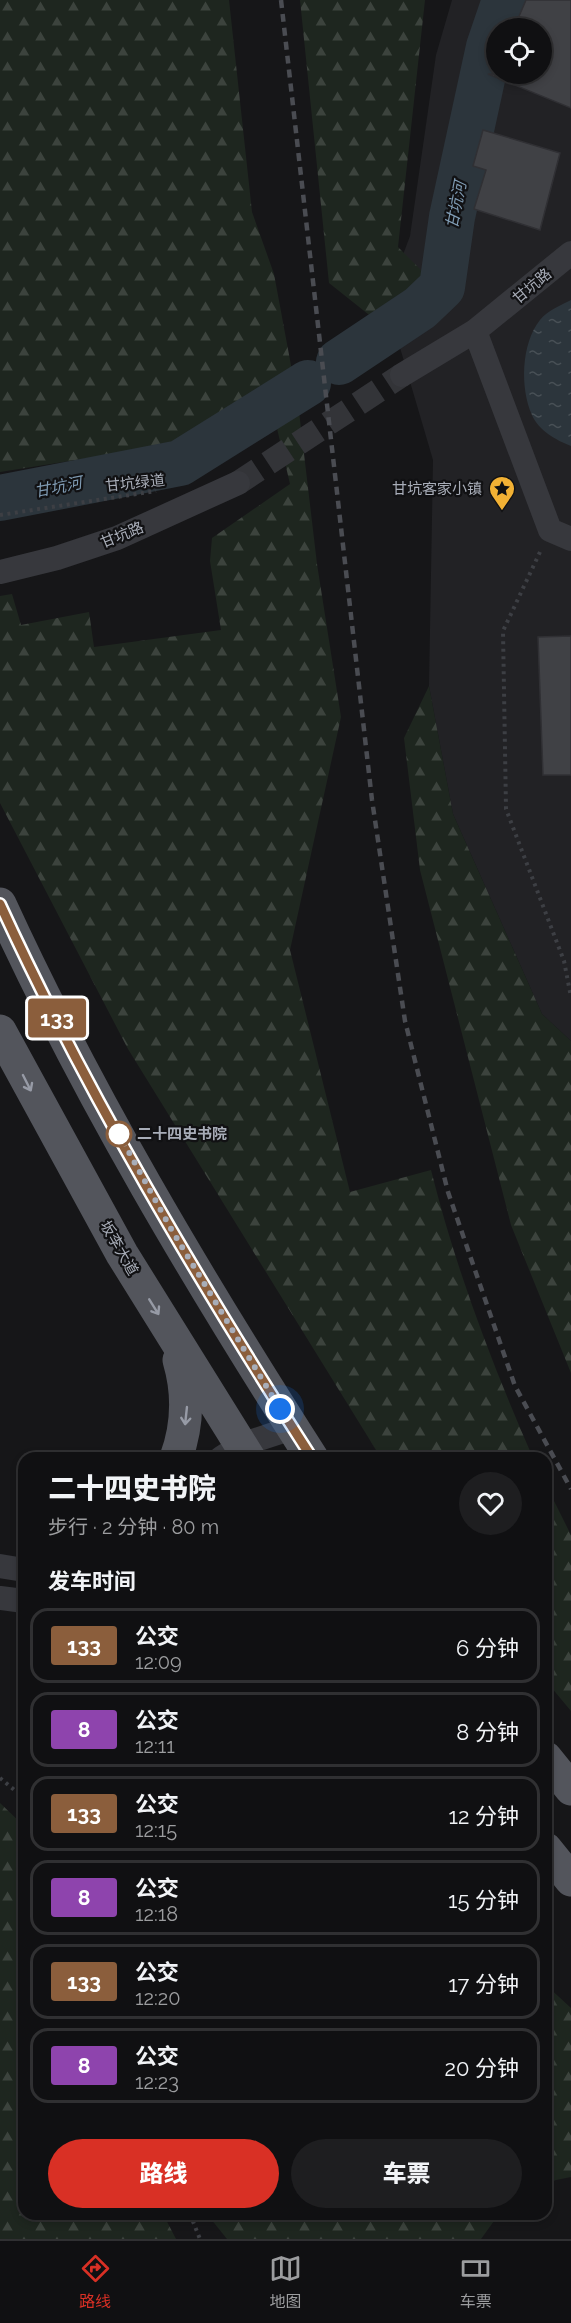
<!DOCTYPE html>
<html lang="zh">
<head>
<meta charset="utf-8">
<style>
	body { margin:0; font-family:Raleway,"Noto Sans SC",sans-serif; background:#1e1e20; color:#f1f3f6; height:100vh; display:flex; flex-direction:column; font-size:22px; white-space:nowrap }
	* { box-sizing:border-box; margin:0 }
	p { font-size:20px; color:#9c9d9f }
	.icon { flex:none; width:33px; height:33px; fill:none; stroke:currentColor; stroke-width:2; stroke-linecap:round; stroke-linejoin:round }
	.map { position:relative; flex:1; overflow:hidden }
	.panel { position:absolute; left:18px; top:1452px; width:534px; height:768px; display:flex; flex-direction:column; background:#101012; border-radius:18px; box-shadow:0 3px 9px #0003,0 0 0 2px #303032 }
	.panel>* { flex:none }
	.badge { padding:0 12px; border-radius:4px; font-size:21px; line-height:39px }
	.tools { position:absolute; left:486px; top:18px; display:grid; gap:12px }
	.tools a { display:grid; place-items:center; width:66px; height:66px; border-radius:50%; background:#101012; box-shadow:0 3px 9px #0003,0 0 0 2px #303032; font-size:30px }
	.you { position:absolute; width:30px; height:30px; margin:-15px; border:4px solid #fff; border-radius:50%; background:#1a73e8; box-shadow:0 0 0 9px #1a73e833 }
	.map>.badge { position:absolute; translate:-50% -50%; box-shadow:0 0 0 3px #fff }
	h2 { padding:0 30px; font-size:22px; line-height:54px }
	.round { display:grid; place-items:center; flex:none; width:63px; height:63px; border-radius:32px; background:#1e1e20 }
	.head { display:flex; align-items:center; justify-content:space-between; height:102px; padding:0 30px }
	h1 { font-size:28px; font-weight:800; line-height:45px }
	.cta { display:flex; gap:12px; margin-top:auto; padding:12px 30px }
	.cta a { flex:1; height:69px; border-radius:36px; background:#d93025; color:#fff; font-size:24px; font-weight:800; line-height:69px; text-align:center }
	.cta a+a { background:#1e1e20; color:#f1f3f6 }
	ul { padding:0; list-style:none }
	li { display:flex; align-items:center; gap:18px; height:75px; margin:0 12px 9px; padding:0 18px; border:3px solid #303032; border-radius:18px }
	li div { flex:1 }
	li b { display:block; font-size:22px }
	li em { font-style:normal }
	li .badge { min-width:66px; font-weight:700; text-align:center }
	.tab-bar { display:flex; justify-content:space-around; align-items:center; height:84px; border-top:2px solid #303032; background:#101012; font-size:16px; color:#9c9d9f }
	.tab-bar a { display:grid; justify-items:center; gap:3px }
	.tab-bar .current { color:#d93025 }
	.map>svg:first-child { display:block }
	.built { fill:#222225; fill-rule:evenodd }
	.forest { fill:url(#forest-firs) }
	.water { fill:url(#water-ripples) }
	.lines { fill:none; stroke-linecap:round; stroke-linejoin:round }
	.river { stroke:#2c353c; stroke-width:46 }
	.building { fill:#404145; stroke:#303034; stroke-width:1.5 }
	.street-tunnel { stroke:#333438; stroke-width:24; stroke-dasharray:24 12; stroke-linecap:butt }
	.path { stroke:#3d3f44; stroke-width:4; stroke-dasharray:3 4.5; stroke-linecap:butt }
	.street { stroke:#37383d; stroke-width:24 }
	.primary { stroke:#53555c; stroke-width:33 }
	.rail { stroke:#4a4c52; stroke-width:4.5; stroke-dasharray:8 6; stroke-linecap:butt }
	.oneway { stroke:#979ba6 }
	.line-casing { stroke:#fff; stroke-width:14 }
	.line { stroke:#8b5e3c; stroke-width:9 }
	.walk { stroke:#a8adb8; stroke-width:6; stroke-dasharray:0 10.8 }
	.stop-dot { fill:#fff; stroke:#8b5e3c; stroke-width:3 }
	.labels { text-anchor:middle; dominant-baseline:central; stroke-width:4.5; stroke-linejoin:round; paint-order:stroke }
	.street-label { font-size:15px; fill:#a8adb8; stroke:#111113 }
	.poi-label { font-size:15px; fill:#a8adb8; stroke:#111113; text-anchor:end }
	.stop-label { font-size:15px; font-weight:bold; fill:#a8adb8; stroke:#111113; text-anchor:start }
	.water-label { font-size:16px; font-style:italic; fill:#7f9bb3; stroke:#111113 }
</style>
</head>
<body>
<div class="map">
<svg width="571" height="2239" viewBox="0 0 571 2239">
	<defs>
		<pattern id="forest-firs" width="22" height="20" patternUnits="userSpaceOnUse" patternTransform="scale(1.5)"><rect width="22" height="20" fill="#1e261f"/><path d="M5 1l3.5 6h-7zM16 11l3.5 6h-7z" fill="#3c433d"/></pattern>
		<pattern id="water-ripples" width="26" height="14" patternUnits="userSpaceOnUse" patternTransform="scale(1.5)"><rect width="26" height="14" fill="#2c353c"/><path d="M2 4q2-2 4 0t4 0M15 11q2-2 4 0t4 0" fill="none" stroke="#485056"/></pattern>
	</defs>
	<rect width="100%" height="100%" fill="#161618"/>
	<path class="built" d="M452 0H571V1041L542 1014 453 814 429 686 433 460 386 300 410 236 436 55ZM496 28H542V74H496Z"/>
	<path class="forest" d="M0 0H229L252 212 274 274 298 403 317 564 341 717 290 950 350 1192 431 1170C456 1270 492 1364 533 1458H381L128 1049 0 803V596L12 594 21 625 89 612 94 647 221 630 210 561 212 538 290 484 269 394 196 441 0 472Z
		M300 0H425L398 247 433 282 404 308 373 318 329 283Z
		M429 686 453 814 542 1014 571 1041V1373L511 1225 420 870 404 738Z
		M546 1485 571 1535V1711L546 1681Z
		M0 1803 24 1826V2214H163L176 2239H0Z
		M546 1985 571 2008V2177L546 2182Z
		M207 2214H499L481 2239H227Z"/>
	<path class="water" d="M571 300V446C556 440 539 431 532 415 520 388 521 344 540 320 547 311 561 305 571 300Z"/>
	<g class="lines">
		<path class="river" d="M339 362 420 308 442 287 452 217 489 47 505 0
			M0 498 180 463 308 383"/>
	</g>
	<path class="building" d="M526 0H571V108L488 74H542V28H514Z
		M483 130 560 153 540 230 474 209 486 170 473 166Z
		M571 636V775H543L538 637Z"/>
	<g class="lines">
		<path class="street-tunnel" d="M238 483 402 375"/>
		<path class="path" d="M0 515 156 491
			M540 552 503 631 506 809 564 961 571 997
			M0 1778 24 1798
			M190 2214 200 2239"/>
		<path class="street" d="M475 331 550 530 571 539
			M402 375 475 331 571 253
			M0 572 57 558 117 538 238 483
			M221 1458 241 1445 292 1428
			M0 1566 24 1570
			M0 1598 24 1601"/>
		<path class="primary" d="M0 904C88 1096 198 1280 312 1458
			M0 1031 122 1254 249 1458
			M176 1458C188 1425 189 1394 179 1360
			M546 1758 571 1789
			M546 1849 571 1880"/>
		<path class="rail" d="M281 0 372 800 405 1021 448 1192 515 1386 571 1489"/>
	</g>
	<defs><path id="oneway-shaft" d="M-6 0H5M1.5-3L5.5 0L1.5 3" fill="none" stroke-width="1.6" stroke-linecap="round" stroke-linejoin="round" transform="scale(1.5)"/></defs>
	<g class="oneway">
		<use href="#oneway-shaft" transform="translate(27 1083) rotate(63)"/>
		<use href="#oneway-shaft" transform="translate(154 1307) rotate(58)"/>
		<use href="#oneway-shaft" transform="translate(186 1416) rotate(96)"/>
	</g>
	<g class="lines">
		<defs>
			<path id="line" d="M0 904C88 1096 198 1280 312 1458"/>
		</defs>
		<use href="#line" class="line-casing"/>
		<use href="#line" class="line"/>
		<path class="walk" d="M119 1134 170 1227 280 1409"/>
	</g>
	<defs>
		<symbol id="sight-pin" viewBox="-11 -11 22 30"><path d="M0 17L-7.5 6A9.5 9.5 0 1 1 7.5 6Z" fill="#f2b134" stroke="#111113"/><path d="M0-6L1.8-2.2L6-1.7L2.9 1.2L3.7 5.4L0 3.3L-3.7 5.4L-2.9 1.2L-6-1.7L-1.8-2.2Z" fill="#111"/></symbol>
	</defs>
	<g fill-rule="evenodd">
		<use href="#sight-pin" x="487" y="474" width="30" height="40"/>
	</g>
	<circle class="stop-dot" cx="119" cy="1134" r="12"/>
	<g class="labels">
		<g class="street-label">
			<text transform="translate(532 286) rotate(-40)">甘坑路</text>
			<text transform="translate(135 483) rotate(-6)">甘坑绿道</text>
			<text transform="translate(122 535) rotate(-22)">甘坑路</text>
			<text transform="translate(119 1248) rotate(60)">坂李大道</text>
		</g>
		<g class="poi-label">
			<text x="482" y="489">甘坑客家小镇</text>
		</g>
		<g class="stop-label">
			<text x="137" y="1134">二十四史书院</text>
		</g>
		<g class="water-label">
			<text transform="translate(456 205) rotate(-79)">甘坑河</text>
			<text transform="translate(58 487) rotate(-11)">甘坑河</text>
		</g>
	</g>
</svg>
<div class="tools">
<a><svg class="icon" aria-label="locate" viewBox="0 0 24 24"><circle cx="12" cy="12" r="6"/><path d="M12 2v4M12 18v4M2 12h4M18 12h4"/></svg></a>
</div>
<div class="you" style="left:280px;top:1409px"></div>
<b class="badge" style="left:57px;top:1018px;background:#8b5e3c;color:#fff">133</b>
<section class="panel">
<div class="head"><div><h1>二十四史书院</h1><p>步行 · 2 分钟 · 80 m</p></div><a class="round"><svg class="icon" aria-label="heart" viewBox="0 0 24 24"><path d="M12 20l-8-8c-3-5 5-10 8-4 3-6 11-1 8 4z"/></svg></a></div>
<h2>发车时间</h2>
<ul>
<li><span class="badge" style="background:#8b5e3c;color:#fff">133</span><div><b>公交</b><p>12:09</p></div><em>6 分钟</em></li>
<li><span class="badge" style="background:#8e44ad;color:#fff">8</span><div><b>公交</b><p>12:11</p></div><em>8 分钟</em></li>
<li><span class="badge" style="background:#8b5e3c;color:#fff">133</span><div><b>公交</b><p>12:15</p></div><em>12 分钟</em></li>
<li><span class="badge" style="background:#8e44ad;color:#fff">8</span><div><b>公交</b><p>12:18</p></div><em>15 分钟</em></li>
<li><span class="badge" style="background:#8b5e3c;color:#fff">133</span><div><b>公交</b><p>12:20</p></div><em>17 分钟</em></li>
<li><span class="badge" style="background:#8e44ad;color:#fff">8</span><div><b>公交</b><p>12:23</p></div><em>20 分钟</em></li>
</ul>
<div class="cta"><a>路线</a><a>车票</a></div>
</section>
</div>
<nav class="tab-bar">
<a class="current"><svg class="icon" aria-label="directions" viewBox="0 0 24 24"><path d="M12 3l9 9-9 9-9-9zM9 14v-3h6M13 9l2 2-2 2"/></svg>路线</a>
<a><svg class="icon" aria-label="map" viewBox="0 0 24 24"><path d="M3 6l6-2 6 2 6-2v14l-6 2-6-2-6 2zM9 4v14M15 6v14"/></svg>地图</a>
<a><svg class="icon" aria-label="tickets" viewBox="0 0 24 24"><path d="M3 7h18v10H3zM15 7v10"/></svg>车票</a>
</nav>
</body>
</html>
